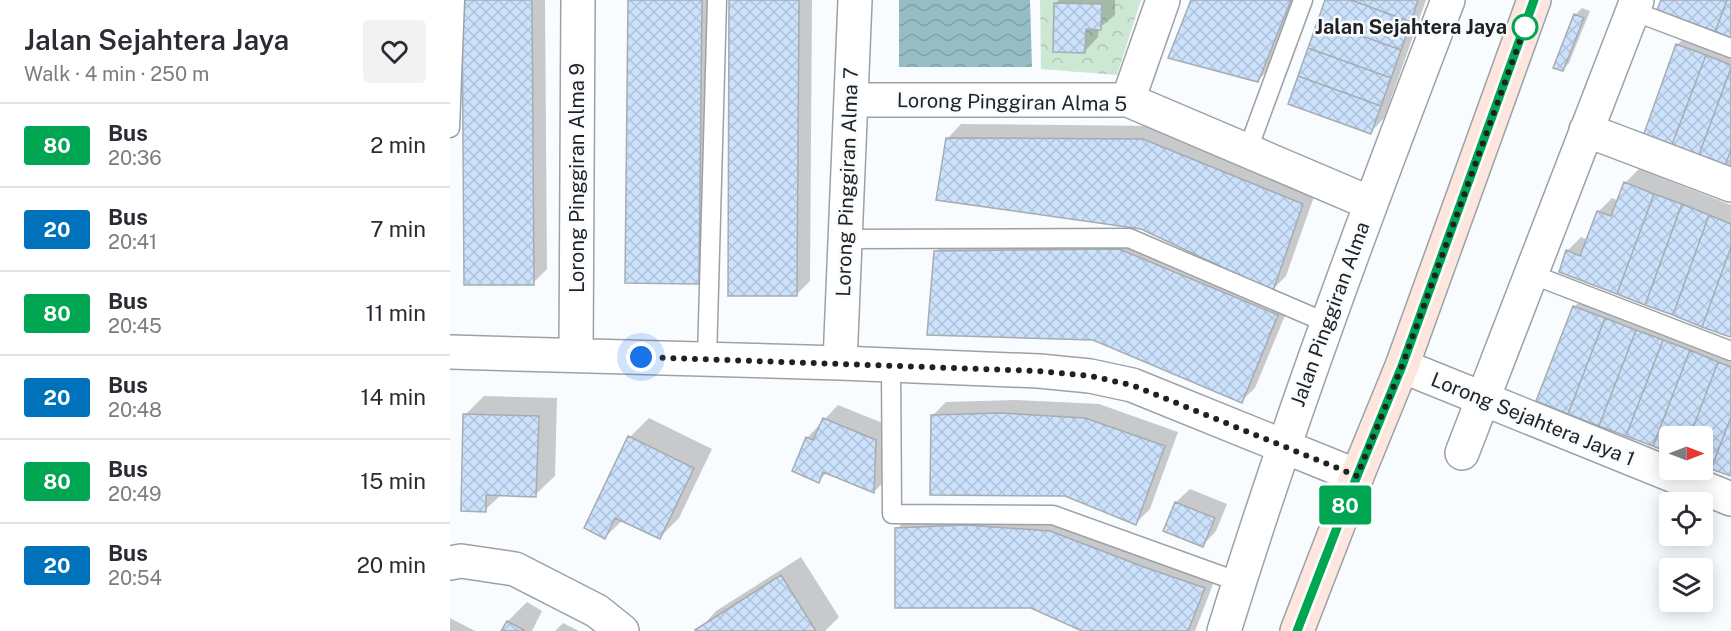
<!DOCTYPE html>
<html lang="en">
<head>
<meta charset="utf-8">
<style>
	body { margin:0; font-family:"Public Sans",sans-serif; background:#f2f2f3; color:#2b2b33; height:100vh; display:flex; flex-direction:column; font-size:22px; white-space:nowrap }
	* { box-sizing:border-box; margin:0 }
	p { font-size:20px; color:#7c7c81 }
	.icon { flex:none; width:33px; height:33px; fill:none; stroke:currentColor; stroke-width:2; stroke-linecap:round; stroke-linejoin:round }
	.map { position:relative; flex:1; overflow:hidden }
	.sheet { display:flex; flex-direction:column; background:#fff; width:450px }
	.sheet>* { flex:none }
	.badge { padding:0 12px; border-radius:4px; font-size:21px; line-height:39px }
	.needle { width:39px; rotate:90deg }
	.buttons { position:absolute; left:1209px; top:426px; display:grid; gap:12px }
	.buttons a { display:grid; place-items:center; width:54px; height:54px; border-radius:6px; background:#fff; box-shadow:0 3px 15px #0003; font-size:30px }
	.you { position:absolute; width:30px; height:30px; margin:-15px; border:4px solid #fff; border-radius:50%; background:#1a73e8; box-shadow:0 0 0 9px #1a73e833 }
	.map>.badge { position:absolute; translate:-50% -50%; box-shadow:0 0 0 3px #fff }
	.round { display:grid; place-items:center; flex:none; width:63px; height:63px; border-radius:6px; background:#f2f2f3 }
	.overview { display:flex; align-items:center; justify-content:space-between; height:102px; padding:0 24px }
	h1 { font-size:28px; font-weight:600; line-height:45px }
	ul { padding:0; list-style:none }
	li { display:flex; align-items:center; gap:18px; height:84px; padding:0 24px; border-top:2px solid #e1e1e2 }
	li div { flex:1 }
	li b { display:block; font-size:22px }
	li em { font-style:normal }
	li .badge { min-width:66px; font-weight:700; text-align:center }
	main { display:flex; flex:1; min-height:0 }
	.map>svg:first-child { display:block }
	.park { fill:url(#park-crowns) }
	.water { fill:url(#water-waves) }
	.shadow { fill:#0003 }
	.building { fill:url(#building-cross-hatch); stroke:#a6acb2; stroke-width:1.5 }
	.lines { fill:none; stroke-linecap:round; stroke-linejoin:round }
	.lane-casing { stroke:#9ca1a8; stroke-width:21 }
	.street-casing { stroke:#9ca1a8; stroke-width:36 }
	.secondary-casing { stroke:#9ca1a8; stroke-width:36 }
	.lane { stroke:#fff; stroke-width:18 }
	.street { stroke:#fff; stroke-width:33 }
	.secondary { stroke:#fde6de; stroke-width:33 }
	.line-casing { stroke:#fff; stroke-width:14 }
	.line { stroke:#00a651; stroke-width:9 }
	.walk { stroke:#1f2123; stroke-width:6; stroke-dasharray:0 10.8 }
	.stop-dot { fill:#fff; stroke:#00a651; stroke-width:3 }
	.labels { text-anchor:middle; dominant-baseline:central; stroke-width:5; stroke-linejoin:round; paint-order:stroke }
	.stop-label { font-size:20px; font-weight:bold; fill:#1f2123; stroke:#f9fcfe; text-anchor:end }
	.street-label { font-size:20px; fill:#1f2123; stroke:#f9fcfe }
</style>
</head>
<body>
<main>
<section class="sheet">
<div class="overview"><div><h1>Jalan Sejahtera Jaya</h1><p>Walk · 4 min · 250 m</p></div><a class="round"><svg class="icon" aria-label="heart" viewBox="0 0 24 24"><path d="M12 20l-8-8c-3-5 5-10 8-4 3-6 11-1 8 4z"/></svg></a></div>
<ul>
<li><span class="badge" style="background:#00a651;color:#fff">80</span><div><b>Bus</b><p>20:36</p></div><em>2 min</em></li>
<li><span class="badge" style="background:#0072bc;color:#fff">20</span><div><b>Bus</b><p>20:41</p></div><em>7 min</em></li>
<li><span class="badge" style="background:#00a651;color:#fff">80</span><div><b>Bus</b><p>20:45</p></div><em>11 min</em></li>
<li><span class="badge" style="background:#0072bc;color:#fff">20</span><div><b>Bus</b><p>20:48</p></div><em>14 min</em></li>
<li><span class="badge" style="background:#00a651;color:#fff">80</span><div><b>Bus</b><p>20:49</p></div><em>15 min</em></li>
<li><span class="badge" style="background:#0072bc;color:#fff">20</span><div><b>Bus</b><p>20:54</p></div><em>20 min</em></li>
</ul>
</section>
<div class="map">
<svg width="1281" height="631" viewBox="0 0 1281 631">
	<defs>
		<pattern id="park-crowns" width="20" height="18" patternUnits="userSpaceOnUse" patternTransform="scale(1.5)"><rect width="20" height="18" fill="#cde8d2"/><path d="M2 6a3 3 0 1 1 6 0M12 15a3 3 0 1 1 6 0" fill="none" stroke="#b0c7b4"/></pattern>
		<pattern id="water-waves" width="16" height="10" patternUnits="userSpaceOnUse" patternTransform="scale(1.5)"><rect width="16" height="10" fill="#95bdc3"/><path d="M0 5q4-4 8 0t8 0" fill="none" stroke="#80a2a7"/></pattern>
		<pattern id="building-cross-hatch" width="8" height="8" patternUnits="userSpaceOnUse" patternTransform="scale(1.5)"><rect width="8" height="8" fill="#cce2fc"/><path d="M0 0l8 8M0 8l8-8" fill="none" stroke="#afc2d8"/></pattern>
	</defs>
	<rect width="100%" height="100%" fill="#f9fcfe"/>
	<path class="park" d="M590 0H691L667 75 591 69Z"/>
	<path class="water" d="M449 0H580L582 67H449Z"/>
	<path class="shadow" d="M13 0H95L97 269 83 283Z
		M179 0H264L262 268 248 282Z
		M281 0H362L360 281 346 295Z
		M609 0H665V15L649 28 648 37 635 51 605 4Z
		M743 0H848L822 67 808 80Z
		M877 0H976L934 118 921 132Z
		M1132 8 1140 11 1119 63 1112 70 1125 15Z
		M1234 38 1281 56V172L1227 45Z
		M511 124 707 126 866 191 836 276 823 289 498 138Z
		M1189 169 1281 205V336L1110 271 1117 251 1131 237 1138 240 1148 212 1162 198 1169 201 1175 183Z
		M683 236 841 301 805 388 791 401 644 338 485 252 499 238Z
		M1138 293 1281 348V475L1252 436H1220L1124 307Z
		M34 396 107 398 105 476 85 495 52 494 35 510 15 415Z
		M565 400 649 404 728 432 700 509 686 523 482 416 496 402Z
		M388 405 440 426 437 478 424 492 377 472 369 481 357 438Z
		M199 418 262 449 229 518 210 537 173 520 155 537 180 437Z
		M740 489 777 504 766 531 753 545 715 530 726 502Z
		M460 515 614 518 767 574 745 631H636L447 529Z
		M351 557 389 617 375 631H248L266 611Z
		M77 602 92 611 82 631H53L58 621Z
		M0 618 25 631H0Z
		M113 623 129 631H105Z"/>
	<path class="building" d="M12 0H82L84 285H14Z
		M178 0H252L249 284 175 283Z
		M279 0H349L347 296H278Z
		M741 0H841L808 82 718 58Z
		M875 0H901L961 22 951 50 868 20Z
		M901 0H968L961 22Z
		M1211 0H1277L1265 32 1207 10Z
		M1277 0H1281V38L1265 32Z
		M604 3 652 4 651 30 636 29 635 53 603 52Z
		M1124 14 1134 18 1113 71 1103 68Z
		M868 20 951 50 941 78 858 48Z
		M1226 44 1256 55 1220 150 1192 139Z
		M858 48 941 78 931 106 848 76Z
		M1256 55 1281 65V68L1247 160 1220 150Z
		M1281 68V150L1273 170 1247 160Z
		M848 76 931 106 921 134 838 104Z
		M496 138 693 139 853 204 823 291 691 229 486 200Z
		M1281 150V173L1273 170Z
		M1174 182 1204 194 1167 294 1109 272 1116 250 1130 256 1147 211 1161 216Z
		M1204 194 1232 204 1195 305 1167 294Z
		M1232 204 1259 215 1223 315 1195 305Z
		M1259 215 1281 224V247L1252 327 1223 315Z
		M1281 247V336L1280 337 1252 327Z
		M669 249 828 315 792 403 643 340 477 335 484 251Z
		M1123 306 1155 318 1118 414 1086 401Z
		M1155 318 1186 330 1149 426 1118 414Z
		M1186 330 1213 340 1176 436 1149 426Z
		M1213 340 1240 350 1203 446 1176 436Z
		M1240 350 1268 362 1240 436H1220V453L1203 446Z
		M1268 362 1281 367V417L1261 469 1252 465V436H1240Z
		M551 413 635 418 715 446 686 525 615 496 480 495 481 415Z
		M13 414 89 416 86 497 36 495V512L11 511Z
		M1281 417V476L1261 469Z
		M373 418 426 440 424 493 373 472 369 483 342 471 356 437 363 440Z
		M178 436 244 468 210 539 165 518 155 539 134 528Z
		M725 502 765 518 753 547 713 531Z
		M515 525 600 531 694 567 755 588 738 631H632L581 608H445V528Z
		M331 575 366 631H246L245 630Z
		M57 621 74 630V631H51Z"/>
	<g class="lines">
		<defs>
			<path id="lane" d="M1183 11 1281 48
				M0 128 5 0
				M797 152 853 0
				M395 239 679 238 877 323
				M1081 274 1281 351
				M257 359 267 0
				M441 366 442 514 603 515 789 582"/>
			<path id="street" d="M401 100H678L920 203
				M678 100 713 0
				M1136 130 1281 185
				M0 352 390 363 589 371 640 376 682 385 907 476
				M126 355 128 0
				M390 363 405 0
				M952 366 1281 499
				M1012 453 1187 0
				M0 563 11 561 65 569 147 611 172 631
				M774 631C840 417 918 209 998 0"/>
			<path id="secondary" d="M847 631 907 476 952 366 1084 0"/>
		</defs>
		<use href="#lane" class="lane-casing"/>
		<use href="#street" class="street-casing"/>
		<use href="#secondary" class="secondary-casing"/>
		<use href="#lane" class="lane"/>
		<use href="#street" class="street"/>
		<use href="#secondary" class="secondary"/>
	</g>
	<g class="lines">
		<defs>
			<path id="line" d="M847 631 907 476 952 366 1084 0"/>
		</defs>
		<use href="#line" class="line-casing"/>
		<use href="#line" class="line"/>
		<path class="walk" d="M191 357 589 371 640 376 682 385 907 476 952 366 1075 27"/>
	</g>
	<circle class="stop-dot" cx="1075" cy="27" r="12"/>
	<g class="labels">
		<g class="stop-label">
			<text x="1057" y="27">Jalan Sejahtera Jaya</text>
		</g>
		<g class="street-label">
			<text transform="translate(562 102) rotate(1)">Lorong Pinggiran Alma 5</text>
			<text transform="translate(127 178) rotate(-90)">Lorong Pinggiran Alma 9</text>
			<text transform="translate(397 182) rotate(-88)">Lorong Pinggiran Alma 7</text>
			<text transform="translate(880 314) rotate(-70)">Jalan Pinggiran Alma</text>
			<text transform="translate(1083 419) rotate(22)">Lorong Sejahtera Jaya 1</text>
		</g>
	</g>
</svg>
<div class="buttons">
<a><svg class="needle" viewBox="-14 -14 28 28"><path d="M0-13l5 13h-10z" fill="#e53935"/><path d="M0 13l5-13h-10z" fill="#7c7c81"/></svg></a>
<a><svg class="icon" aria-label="locate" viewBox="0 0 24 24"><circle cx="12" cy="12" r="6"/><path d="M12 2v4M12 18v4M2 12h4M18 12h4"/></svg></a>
<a><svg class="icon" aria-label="layers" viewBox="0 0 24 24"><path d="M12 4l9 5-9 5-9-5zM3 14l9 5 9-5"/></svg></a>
</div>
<div class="you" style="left:191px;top:357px"></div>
<b class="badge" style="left:895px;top:505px;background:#00a651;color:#fff">80</b>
</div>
</main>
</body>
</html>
